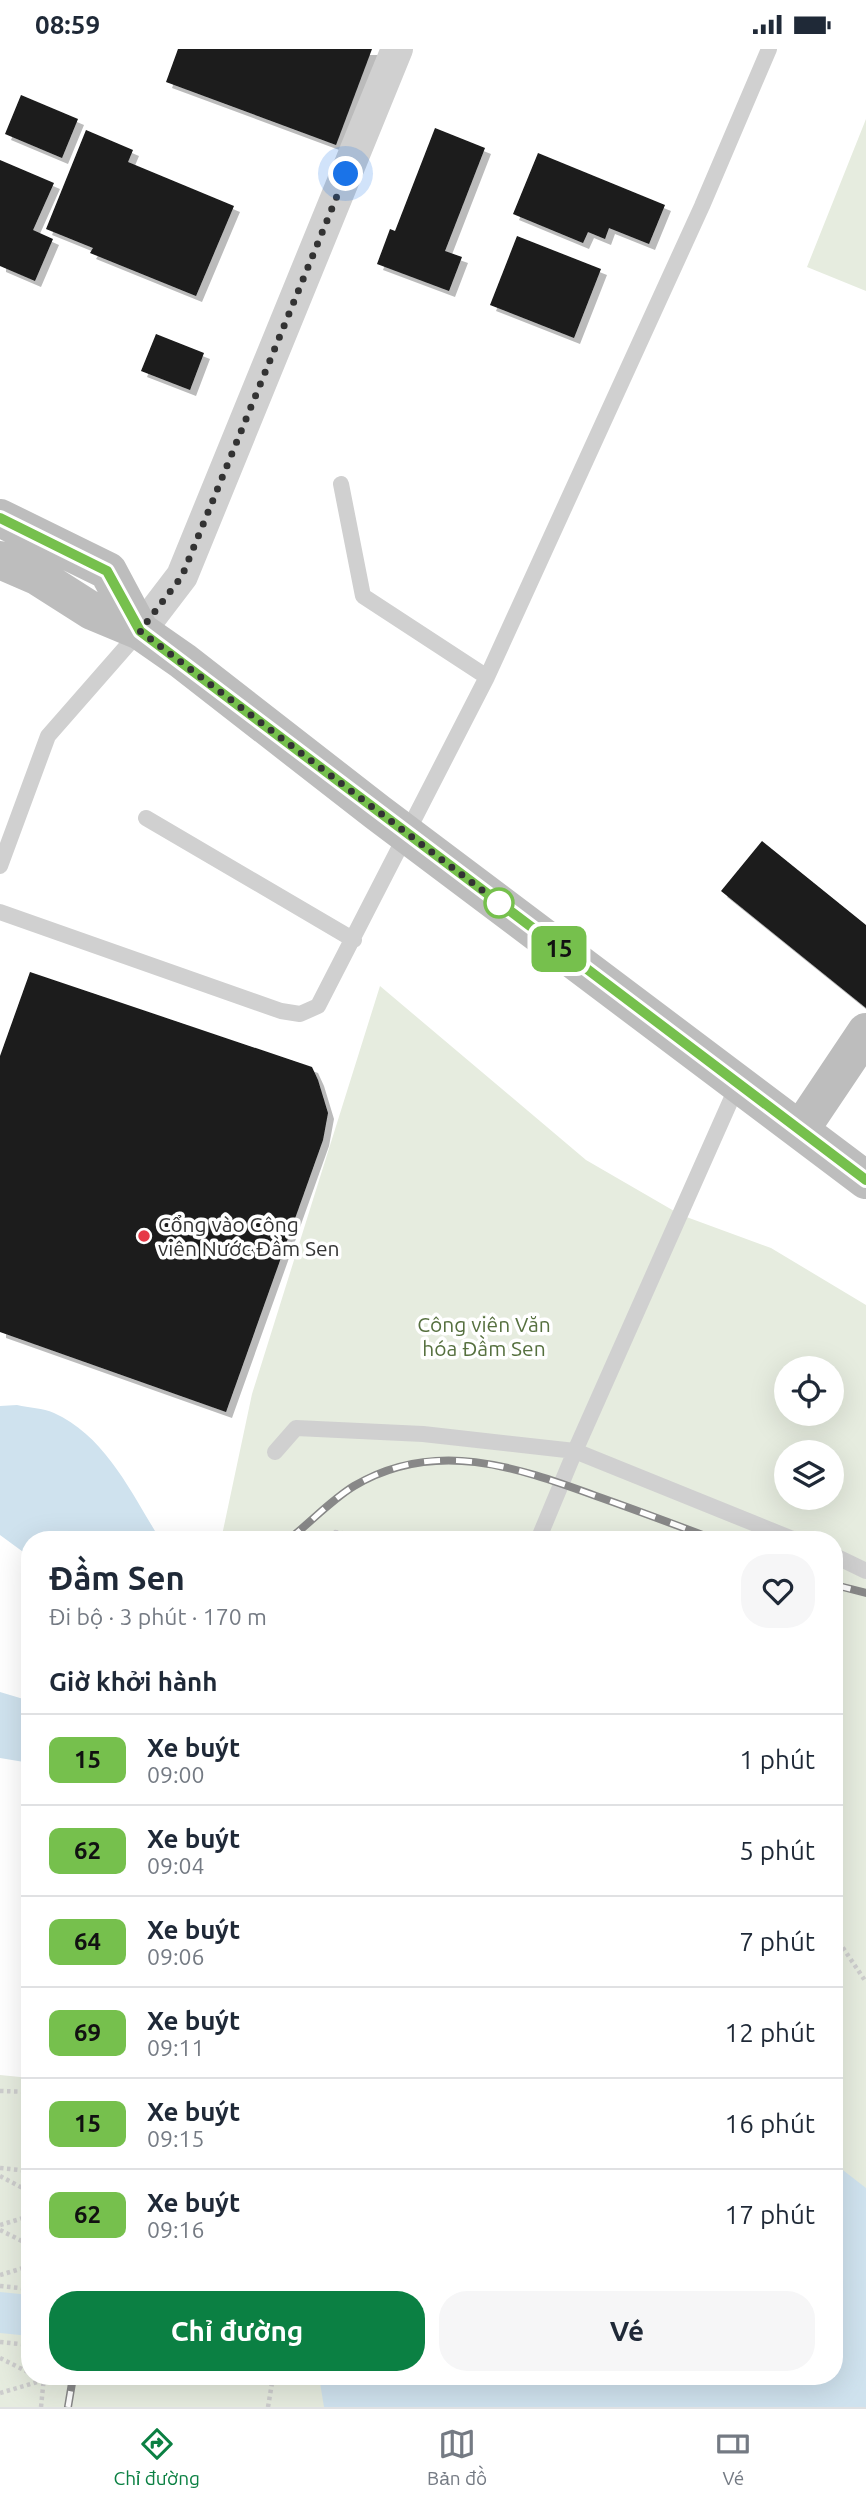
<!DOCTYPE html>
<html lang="vi">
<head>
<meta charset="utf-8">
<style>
	body { margin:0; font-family:Ubuntu,sans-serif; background:#f6f6f7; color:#1f2937; height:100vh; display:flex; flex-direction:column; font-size:26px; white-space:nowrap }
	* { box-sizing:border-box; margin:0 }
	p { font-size:23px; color:#747a83 }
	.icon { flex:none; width:38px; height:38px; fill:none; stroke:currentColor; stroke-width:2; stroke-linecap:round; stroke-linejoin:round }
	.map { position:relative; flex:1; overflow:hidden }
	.details { position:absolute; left:21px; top:1482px; width:822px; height:854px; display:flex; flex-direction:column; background:#fff; border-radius:28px; box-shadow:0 7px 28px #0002 }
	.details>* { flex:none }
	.badge { padding:0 14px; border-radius:10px; font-size:24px; line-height:46px }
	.controls { position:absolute; left:774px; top:1307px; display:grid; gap:14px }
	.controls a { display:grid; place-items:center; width:70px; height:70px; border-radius:50%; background:#fff; box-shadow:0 7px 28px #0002; font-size:35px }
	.you { position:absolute; width:35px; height:35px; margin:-18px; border:5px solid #fff; border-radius:50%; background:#1a73e8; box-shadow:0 0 0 10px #1a73e833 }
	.map>.badge { position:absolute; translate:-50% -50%; box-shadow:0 0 0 4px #fff }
	h2 { padding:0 28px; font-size:26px; line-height:63px }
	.round { display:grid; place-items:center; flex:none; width:74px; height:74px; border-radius:28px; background:#f6f6f7 }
	.summary { display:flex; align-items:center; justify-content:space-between; height:119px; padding:0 28px }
	h1 { font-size:33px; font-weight:700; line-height:52px }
	.primary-button { display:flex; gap:14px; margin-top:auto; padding:14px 28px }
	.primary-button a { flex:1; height:80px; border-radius:28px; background:#0b8043; color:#fff; font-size:28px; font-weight:700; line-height:80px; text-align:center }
	.primary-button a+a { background:#f6f6f7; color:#1f2937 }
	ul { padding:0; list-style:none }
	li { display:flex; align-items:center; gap:21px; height:91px; padding:0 28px; border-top:2px solid #e0e1e3 }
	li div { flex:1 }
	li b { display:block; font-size:26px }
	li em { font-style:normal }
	li .badge { min-width:77px; font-weight:700; text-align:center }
	.status { display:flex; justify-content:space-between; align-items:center; height:49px; padding:0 35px; background:#fff; direction:ltr }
	.status svg { height:19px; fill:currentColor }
	.tabs { display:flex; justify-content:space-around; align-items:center; height:98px; border-top:2px solid #e0e1e3; background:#fff; font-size:19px; color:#747a83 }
	.tabs a { display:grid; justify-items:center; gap:4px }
	.tabs .on { color:#0b8043 }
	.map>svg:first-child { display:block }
	.green { fill:#e6ecdf; fill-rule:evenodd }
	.water { fill:#cfe2ee }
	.building { fill:#1a1a1a; filter:url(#shadow) }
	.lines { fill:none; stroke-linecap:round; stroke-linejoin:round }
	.path { stroke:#cdcdcd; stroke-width:4.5; stroke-dasharray:3.5 3.5; stroke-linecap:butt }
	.lane { stroke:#d0d0d0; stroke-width:16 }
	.street { stroke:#d0d0d0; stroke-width:32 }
	.secondary { stroke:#bdbdbd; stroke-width:38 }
	.rail-casing { stroke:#888; stroke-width:8 }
	.rail { stroke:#fff; stroke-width:5; stroke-dasharray:16; stroke-linecap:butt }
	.line-casing { stroke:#fff; stroke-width:16 }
	.line { stroke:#76c04d; stroke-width:10 }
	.walk { stroke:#333; stroke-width:7; stroke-dasharray:0 12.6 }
	.stop-dot { fill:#fff; stroke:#76c04d; stroke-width:3.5 }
	.poi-dot { fill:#e63946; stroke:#fff; stroke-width:2.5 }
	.labels { text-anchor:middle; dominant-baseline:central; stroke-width:7; stroke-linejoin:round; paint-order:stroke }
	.poi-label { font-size:21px; fill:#333; stroke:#fff; text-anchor:start }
	.park-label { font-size:21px; fill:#56703f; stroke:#fff }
</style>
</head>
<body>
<div class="status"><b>08:59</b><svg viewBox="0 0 49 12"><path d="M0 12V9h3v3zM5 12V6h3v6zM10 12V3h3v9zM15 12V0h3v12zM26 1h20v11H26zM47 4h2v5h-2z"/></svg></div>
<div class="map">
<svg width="866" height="2358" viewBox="0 0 866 2358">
	<defs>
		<filter id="shadow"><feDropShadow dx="6" dy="6" stdDeviation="0" flood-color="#0004"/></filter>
	</defs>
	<rect width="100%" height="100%" fill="#fff"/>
	<path class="green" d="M866 70V242L807 218Z
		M380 937 586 1111 681 1166 771 1199 866 1256V2358H0V2026L30 2029V2328H835V1491H221L252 1345ZM786 1320H831V1365H786ZM786 1404H831V1449H786Z"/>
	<path class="water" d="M17 1356C29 1359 43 1359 54 1364 103 1386 129 1439 155 1482V1491H30V1508L0 1486V1357Z
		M0 1643 30 1652V1714L0 1709Z
		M835 2115 866 2139V2358H324L319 2328H835Z
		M0 2243 30 2246V2287L0 2284Z"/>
	<path class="building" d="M178 0H372L336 96 166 33Z
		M21 46 78 70 62 109 5 85Z
		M435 79 485 99 445 202 462 208 449 242 377 215 390 180 395 182Z
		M86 81 133 101 128 113 234 157 196 247 90 204 93 199 46 180Z
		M538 104 665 156 649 195 609 179 605 190 588 183 583 194 513 165Z
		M0 111 54 134 33 181 53 190 35 232 0 217Z
		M517 187 601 220 574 289 490 256Z
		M156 285 204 304 190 341 141 322Z
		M762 792 866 876V959L721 842Z
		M30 923 312 1018 318 1031 328 1064 323 1091 226 1363 0 1283V1007Z"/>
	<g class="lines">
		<path class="path" d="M323 1491 335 1483 392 1491
			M835 1887 866 1933
			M0 2042 30 2043
			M0 2119 30 2122
			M0 2127 30 2143
			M0 2176 30 2167
			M0 2181 30 2196
			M0 2226 30 2217
			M0 2237 30 2240
			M0 2293 30 2296
			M0 2309 30 2324
			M0 2344 44 2331 37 2328
			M41 2358 44 2328
			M268 2358 273 2328"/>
		<path class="lane" d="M341 435 363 547 487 628
			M146 769 354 891
			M0 817 48 687 140 582
			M0 863 281 962 300 965 318 957 487 628 702 157 769 0
			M275 1403 296 1379 423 1385 575 1402 738 1035
			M538 1491 575 1402 795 1491
			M835 1507 866 1522"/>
		<path class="street" d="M140 582 182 527 397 0"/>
		<path class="secondary" d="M0 469 108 522 140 582
			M0 511 37 527 92 562 140 582 183 612 377 763 866 1131
			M801 1080 866 983"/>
		<defs>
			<path id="rail" d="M288 1491C310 1474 331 1451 354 1437 435 1389 516 1418 596 1447 636 1461 676 1476 716 1491
				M835 1536 866 1544
				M68 2358 73 2328"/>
		</defs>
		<use href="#rail" class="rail-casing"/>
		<use href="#rail" class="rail"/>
	</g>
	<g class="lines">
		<defs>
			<path id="line" d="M0 469 107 522 140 582 866 1131"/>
		</defs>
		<use href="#line" class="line-casing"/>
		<use href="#line" class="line"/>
		<path class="walk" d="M346 125 182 527 140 582 499 854"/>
	</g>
	<circle class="stop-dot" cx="499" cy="854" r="14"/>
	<circle class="poi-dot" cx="144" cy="1187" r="7"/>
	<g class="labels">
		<g class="poi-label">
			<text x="158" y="1175">Cổng vào Công<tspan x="158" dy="24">viên Nước Đầm Sen</tspan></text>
		</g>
		<g class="park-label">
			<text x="484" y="1275">Công viên Văn<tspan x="484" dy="24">hóa Đầm Sen</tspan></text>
		</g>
	</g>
</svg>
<div class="controls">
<a><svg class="icon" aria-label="locate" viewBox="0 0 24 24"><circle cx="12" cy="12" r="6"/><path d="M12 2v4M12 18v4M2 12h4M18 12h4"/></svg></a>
<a><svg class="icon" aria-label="layers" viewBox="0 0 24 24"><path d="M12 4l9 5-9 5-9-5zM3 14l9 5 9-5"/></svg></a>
</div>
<div class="you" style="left:346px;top:125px"></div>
<b class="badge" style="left:559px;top:900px;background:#76c04d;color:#111">15</b>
<section class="details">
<div class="summary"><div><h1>Đầm Sen</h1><p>Đi bộ · 3 phút · 170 m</p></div><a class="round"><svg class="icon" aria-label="heart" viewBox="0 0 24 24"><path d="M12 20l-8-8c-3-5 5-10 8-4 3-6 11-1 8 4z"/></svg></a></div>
<h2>Giờ khởi hành</h2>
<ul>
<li><span class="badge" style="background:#76c04d;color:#111">15</span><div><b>Xe buýt</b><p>09:00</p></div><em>1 phút</em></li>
<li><span class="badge" style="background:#76c04d;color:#111">62</span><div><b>Xe buýt</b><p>09:04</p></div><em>5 phút</em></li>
<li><span class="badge" style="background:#76c04d;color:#111">64</span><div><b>Xe buýt</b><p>09:06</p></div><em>7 phút</em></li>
<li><span class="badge" style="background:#76c04d;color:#111">69</span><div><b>Xe buýt</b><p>09:11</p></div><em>12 phút</em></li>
<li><span class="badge" style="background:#76c04d;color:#111">15</span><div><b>Xe buýt</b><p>09:15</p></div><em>16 phút</em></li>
<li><span class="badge" style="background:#76c04d;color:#111">62</span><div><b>Xe buýt</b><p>09:16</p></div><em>17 phút</em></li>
</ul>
<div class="primary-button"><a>Chỉ đường</a><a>Vé</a></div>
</section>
</div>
<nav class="tabs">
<a class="on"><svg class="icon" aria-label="directions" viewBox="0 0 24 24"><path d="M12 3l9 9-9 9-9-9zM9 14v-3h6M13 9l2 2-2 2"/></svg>Chỉ đường</a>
<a><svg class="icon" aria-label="map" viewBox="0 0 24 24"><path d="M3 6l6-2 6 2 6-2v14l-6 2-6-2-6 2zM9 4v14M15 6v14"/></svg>Bản đồ</a>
<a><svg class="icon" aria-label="tickets" viewBox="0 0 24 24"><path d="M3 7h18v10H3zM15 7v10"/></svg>Vé</a>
</nav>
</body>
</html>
